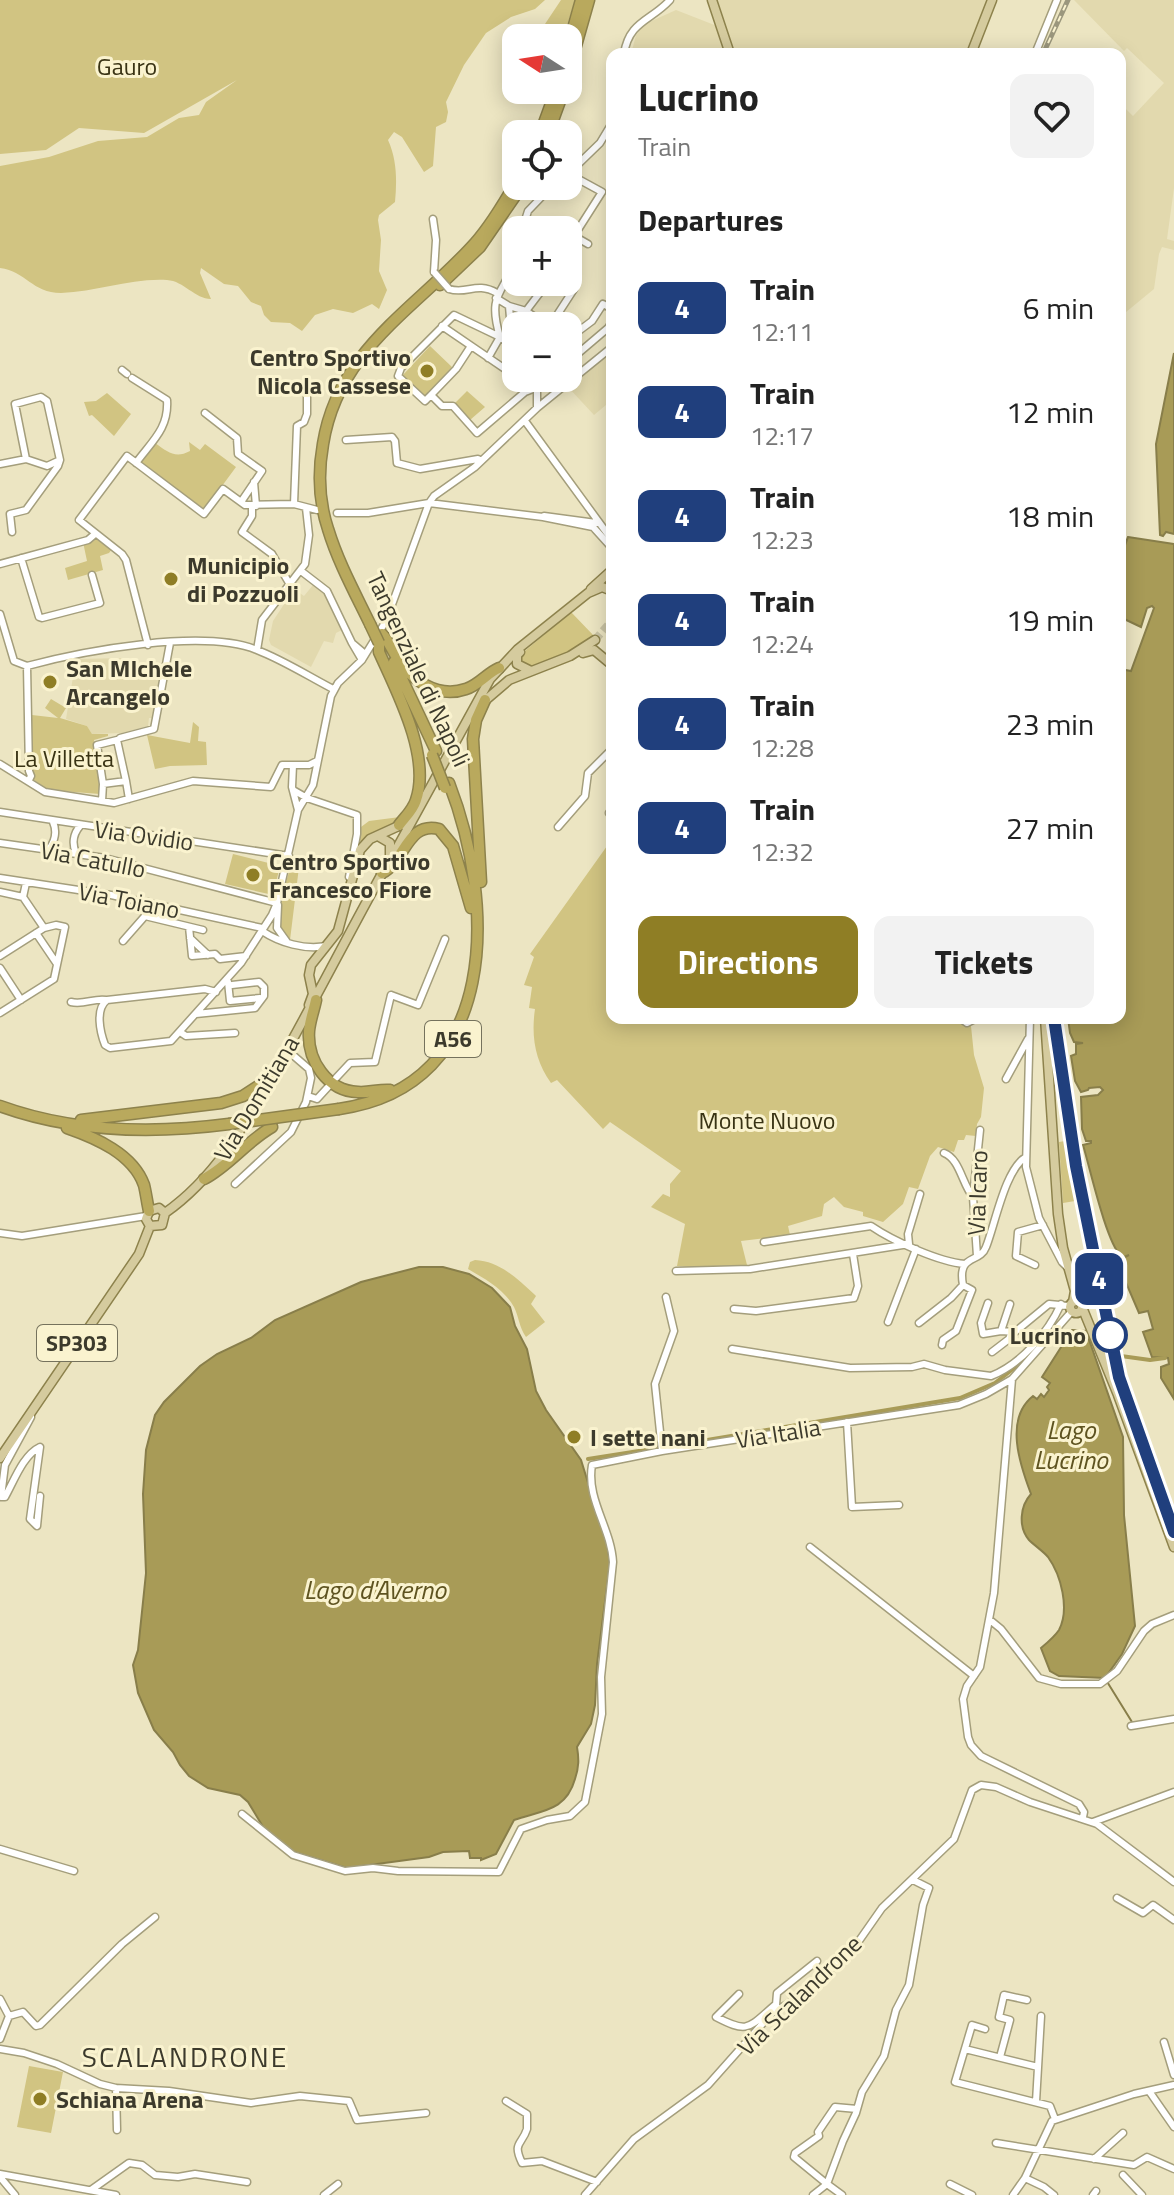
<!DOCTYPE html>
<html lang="en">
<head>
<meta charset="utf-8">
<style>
	body { margin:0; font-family:"Titillium Web",sans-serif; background:#f2f2f2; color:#222; height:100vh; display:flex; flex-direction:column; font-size:30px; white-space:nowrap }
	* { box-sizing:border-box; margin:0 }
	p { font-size:26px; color:#767676 }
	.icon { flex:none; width:44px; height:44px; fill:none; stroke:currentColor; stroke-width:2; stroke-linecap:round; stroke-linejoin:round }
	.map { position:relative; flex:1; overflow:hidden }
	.details { position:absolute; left:606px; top:48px; width:520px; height:976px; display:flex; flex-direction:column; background:#fff; border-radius:16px; box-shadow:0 4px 20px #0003 }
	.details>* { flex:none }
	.badge { padding:0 16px; border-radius:12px; font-size:28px; line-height:52px }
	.needle { width:52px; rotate:282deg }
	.controls { position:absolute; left:502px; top:24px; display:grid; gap:16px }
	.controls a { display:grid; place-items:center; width:80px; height:80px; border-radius:16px; background:#fff; box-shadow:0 4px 20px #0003; font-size:40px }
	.map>.badge { position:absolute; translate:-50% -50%; box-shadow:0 0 0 4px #fff }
	h2 { padding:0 32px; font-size:30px; line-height:72px }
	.round { display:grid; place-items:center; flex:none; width:84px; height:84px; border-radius:16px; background:#f2f2f2 }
	.summary { display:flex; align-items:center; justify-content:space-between; height:136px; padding:0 32px }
	h1 { font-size:38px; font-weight:700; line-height:60px }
	.action { display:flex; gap:16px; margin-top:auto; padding:16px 32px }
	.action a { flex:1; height:92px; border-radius:16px; background:#8f7e25; color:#fff; font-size:32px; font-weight:700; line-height:92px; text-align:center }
	.action a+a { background:#f2f2f2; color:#222 }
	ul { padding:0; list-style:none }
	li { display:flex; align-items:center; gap:24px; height:104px; padding:0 32px }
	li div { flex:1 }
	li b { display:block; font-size:30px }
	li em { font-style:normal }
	li .badge { min-width:88px; font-weight:700; text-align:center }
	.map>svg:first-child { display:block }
	.built { fill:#e2d9ae }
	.green { fill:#d1c482 }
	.water { fill:#a89b57; stroke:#887e4a; stroke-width:2 }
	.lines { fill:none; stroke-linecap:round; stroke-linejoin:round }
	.stream { stroke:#887e4a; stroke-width:2 }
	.canal { stroke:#a89b57; stroke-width:4 }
	.major-tunnel { stroke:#c9c3a4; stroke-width:8; stroke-dasharray:8 4; stroke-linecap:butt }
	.minor-casing { stroke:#a49e7c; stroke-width:9 }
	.major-casing { stroke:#8d824c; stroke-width:11 }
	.highway-casing { stroke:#8d824c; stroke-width:13 }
	.minor { stroke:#fff; stroke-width:6 }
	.major { stroke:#d5cb9e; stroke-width:8 }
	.highway { stroke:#b9a95d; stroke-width:10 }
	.rail-casing { stroke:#9b977d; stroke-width:5 }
	.rail { stroke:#faf3cf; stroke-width:2; stroke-dasharray:6; stroke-linecap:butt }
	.minor-bridge-casing { stroke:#a49e7c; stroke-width:9; stroke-linecap:butt }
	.highway-bridge-casing { stroke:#8d824c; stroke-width:13; stroke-linecap:butt }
	.minor-bridge { stroke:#fff; stroke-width:6 }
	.highway-bridge { stroke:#b9a95d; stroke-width:10 }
	.line-casing { stroke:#fff; stroke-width:18 }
	.line { stroke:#203f7d; stroke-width:12 }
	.poi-dot { fill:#8f7e25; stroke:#faf3cf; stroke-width:3 }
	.stop-dot { fill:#fff; stroke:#203f7d; stroke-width:4 }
	.labels { text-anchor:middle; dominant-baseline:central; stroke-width:6; stroke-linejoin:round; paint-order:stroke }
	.shield { fill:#faf3cf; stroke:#75725d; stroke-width:2 }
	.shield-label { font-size:22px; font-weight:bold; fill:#3c3a2c }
	.park-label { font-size:24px; fill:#393314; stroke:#faf3cf }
	.poi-label { font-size:24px; font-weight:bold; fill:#3c3a2c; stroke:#faf3cf; text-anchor:start }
	.street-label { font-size:24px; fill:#3c3a2c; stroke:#faf3cf }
	.stop-label { font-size:24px; font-weight:bold; fill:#3c3a2c; stroke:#faf3cf; text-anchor:end }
	.water-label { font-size:26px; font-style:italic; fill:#5e5320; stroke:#faf3cf }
	.quarter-label { font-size:28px; letter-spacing:2px; fill:#3c3a2c; stroke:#faf3cf }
</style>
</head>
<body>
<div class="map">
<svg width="1174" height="2195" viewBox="0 0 1174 2195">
	<rect width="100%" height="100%" fill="#ece5c2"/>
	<path class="built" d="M716 0H987L965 54H735Z
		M1074 0H1174V188L1167 239 1174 241V250L1162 247 1159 254 1154 289 1120 317V103L1133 116 1164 83 1127 48 1124 51Z
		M676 10 717 26 727 54H631L636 35 645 24Z
		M612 351V400L594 415 567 386Z
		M313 585 327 596 342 630 336 633 333 643 324 641 311 667 271 645 269 640 273 621 294 589 304 596Z
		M126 658 130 680 159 678 152 718H149L148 726 122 733 92 734 87 726 66 719 76 659Z"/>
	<path class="green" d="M0 0H545L535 9 511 17 486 33 464 65 446 102 448 112 446 122 436 127 433 166 424 172 402 137 394 132 388 140C397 160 397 180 395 202L379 215 378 220 381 240 379 271 387 290 379 309 372 304 353 313 333 309 315 315 302 331 290 323 271 322 264 315 261 306 251 302 238 286 224 284 201 268 200 273 211 299C195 299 184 281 167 280 130 278 97 292 61 293 32 293 26 271 0 268V166L49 157 98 141 147 137 179 118 199 115 206 102 237 80 144 133 79 128 46 150 0 154Z
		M561 0H575L563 38H532L533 33 543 27Z
		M430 346 452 367 425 397 402 376Z
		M467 391 485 407 470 420 455 403Z
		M107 393 131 414 114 436 92 415 89 416 84 402 96 401Z
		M189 442 200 450 205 444 236 467 208 505 203 508 140 463 155 443C168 452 175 459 190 451Z
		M95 536 112 549 109 553 100 556 103 570 68 580 65 568 87 561 83 542Z
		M571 612 595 637C575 650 547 668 522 666L519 656Z
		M51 699 66 708 60 718 87 726 92 734H108V736L94 740 100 794 48 790 34 780 31 770 32 715 58 718 45 708Z
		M193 722 199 727 198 741 206 742 207 765 170 766 155 769 147 735 190 743Z
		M400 817 396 823 362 842 358 840 361 827 369 821Z
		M612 839V1018H949L971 1026 974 1055 984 1088 981 1117 977 1124 976 1136 966 1135 964 1140H958L954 1152 938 1147 930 1156 918 1189 909 1187 903 1204 883 1222 863 1216V1212L844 1207 834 1197 824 1204 822 1216 788 1226 790 1235 741 1241 747 1265 711 1269 677 1266 685 1224 651 1207 663 1194 670 1197V1184L681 1171 610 1122 603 1129 557 1080 551 1083C535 1061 531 1036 535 1009L529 1008 532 987 524 985 534 957 530 954Z
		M233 854 280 866 273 895 225 884Z
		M291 865 299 867 290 940C267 926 286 886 291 865Z
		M1071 1140 1081 1200 1063 1203 1059 1142Z
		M475 1260C500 1261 517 1279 534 1294L536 1296 531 1304 545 1322 526 1337C519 1327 519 1317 514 1307 504 1289 485 1279 468 1269L470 1262Z
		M29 2066 63 2072 51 2133 17 2127Z"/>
	<path class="water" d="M1174 353V534L1166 532 1163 536 1160 535 1156 444Z
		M1128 537 1174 544V1399L1161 1378V1367L1169 1364 1168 1358 1152 1357 1143 1332 1153 1329 1148 1311 1139 1313 1118 1264 1117 1261 1129 1255 1116 1260 1121 1256C1106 1242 1090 1168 1083 1145L1091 1143V1141H1086L1082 1129 1081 1097 1098 1095 1103 1090 1100 1087 1089 1088 1088 1090 1081 1092 1075 1081 1071 1056 1076 1054V1044L1083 1043 1074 1042 1070 1033 1068 1018H1120V669L1131 671 1154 608 1152 606 1147 608 1141 627 1120 617C1120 590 1117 563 1128 537Z
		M419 1267H443L469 1274 492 1288 510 1307 515 1326 527 1349 536 1391 546 1410 581 1460 607 1544 610 1563 597 1664 595 1705 591 1724 577 1747C579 1759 579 1767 575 1779 566 1811 543 1810 514 1820L496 1854 481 1860V1858H470L469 1851 443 1852 429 1857 347 1868 294 1852 265 1830 248 1802 240 1795 208 1788 189 1776 180 1765 173 1752 154 1730 138 1693 133 1665 138 1650 146 1573 143 1494 146 1450 155 1415 164 1402 200 1366 217 1354 251 1338 275 1320 361 1282Z
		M1072 1330 1086 1331 1123 1437 1124 1515 1135 1626 1122 1654 1105 1678 1059 1676 1050 1671 1041 1648C1047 1643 1055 1636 1059 1630 1070 1609 1061 1575 1048 1557 1043 1551 1035 1546 1029 1540 1018 1527 1020 1506 1031 1494 1020 1465 1004 1419 1033 1396L1037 1399 1041 1394 1044 1397 1049 1390 1047 1387 1050 1383 1042 1377Z"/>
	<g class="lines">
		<path class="stream" d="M1106 1680 1132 1722"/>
		<path class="canal" d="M1112 1262 1116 1260
			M1121 1356 1150 1360 1165 1358
			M665 1447 960 1398 995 1383 1027 1358
			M588 1459 658 1448"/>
		<path class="major-tunnel" d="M595 640 608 625 612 615"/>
		<defs>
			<path id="minor" d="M624 54C629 21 651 21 670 0
				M1035 54 1057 0
				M568 174 600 143 612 123
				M569 174 602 192 574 236 588 244
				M433 219 436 240 434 272
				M522 230 528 211 552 186
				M449 289C467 295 476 281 497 293
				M496 298 509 306 526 311 548 326
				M509 306 510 318 520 326
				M526 311 548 282
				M442 326 508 371 525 392 538 387 549 378
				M550 326 574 289
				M568 339 592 321 603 304 612 309
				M471 346 456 369 431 395 442 406H453L477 433 525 392
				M488 358 500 337C487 293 503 295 516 259
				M568 362 608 328 612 322
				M122 370 127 374
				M132 378 167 400C169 429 151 442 136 463
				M537 378V408
				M431 395 425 401 398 376 401 368 454 315 500 337 516 349
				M205 413 237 438 238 454 262 471 241 502
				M525 421 612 540
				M346 440 392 437 395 441 397 463 420 469 478 459 481 461
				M0 464 26 459 47 466 60 460 47 401 41 397 15 404 26 459
				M254 482 256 506
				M294 504 297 426 304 422 307 414V389
				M252 506V516L242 532 272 554 289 583
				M337 513H368L429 503 543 517 593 527 612 548
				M544 516 596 523
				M12 532 10 514 26 510 58 466 60 460
				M21 558 39 617 42 618 100 603 92 575
				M0 564 88 540 95 534
				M301 571 327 591 352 643
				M0 614 14 661 27 666
				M148 645 126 560 122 554 79 520 127 456 204 514 223 489 245 505 294 504 317 510
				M257 650 262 620 305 564 309 535 306 508
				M362 660 352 643 365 654
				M27 666C83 651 203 628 257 650 283 660 308 676 333 689
				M27 666 29 771 31 776 29 780
				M120 738 154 729 170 643
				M0 764 45 792 114 803 193 781 271 787 282 765H309L317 761
				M293 765 292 787 298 810
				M103 784 97 745 117 740 126 781
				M293 790 307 798 357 815V834L349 877
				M102 801 103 784 126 781 129 799
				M0 812 289 856
				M609 813 612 810
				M558 827 585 796 588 773 612 749
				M0 843 105 858 277 903
				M49 849C55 841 57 831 53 822
				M76 853C72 844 73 834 80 826
				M0 878 111 895 262 928
				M0 892 23 897 26 883
				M278 905 277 928 287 942
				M145 916 203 930
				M189 927 192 956 215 954 220 959 246 956
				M262 931C280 943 305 950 326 946
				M36 933 57 964
				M190 938 208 955
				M123 941 145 916 148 902
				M0 956 44 928 23 897
				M0 968 21 1000
				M228 982 230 1001 260 998
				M216 992 205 989 107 1000C95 1009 100 1032 105 1045L110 1048 171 1041 241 963 272 915 277 903 298 810 313 785 331 696 338 683 362 660 386 621 429 503 434 496 475 467 537 408 612 347
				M71 1002C84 1005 94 998 106 1000
				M0 1013 54 979 65 927 56 925 44 928
				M196 1014 255 1008 264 996V987L259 982 232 985
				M960 1018 967 1023 977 1018
				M1030 1018 1026 1167 1039 1218 1062 1262 1068 1268
				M977 1019 991 1018
				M180 1032 186 1036 235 1033
				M336 1078 350 1063 375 1062 391 995 418 1005 445 939
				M1006 1079 1028 1039
				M308 1096 317 1099 328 1087
				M944 1153C960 1159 962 1184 973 1197
				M235 1184 291 1132 306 1102 311 1078 309 1069 287 1050
				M0 1233 22 1236 146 1216
				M764 1242 871 1226C893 1241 939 1262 965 1264
				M977 1256 973 1197 980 1130
				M1035 1265 1016 1256 1018 1232 1043 1225
				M676 1271 750 1269 909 1244 908 1234 920 1194
				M988 1303 981 1323 983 1334 1001 1331 1015 1332 1049 1304 1070 1306
				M734 1309 756 1311 854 1298 858 1286 853 1254
				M888 1322 916 1249
				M919 1323 951 1298 963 1285
				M1001 1331 1010 1304
				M942 1345 943 1340 956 1331 972 1290 963 1285C957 1253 980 1264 986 1247 995 1225 1005 1169 1026 1157
				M732 1349 850 1368 912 1367 924 1364 945 1370 991 1376C1021 1364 1048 1333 1061 1304
				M992 1352 1009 1339 1012 1332
				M1012 1379 994 1593 980 1667 967 1686 963 1699 968 1737 971 1745 981 1756 1079 1804 1084 1812 1083 1817
				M31 1417 5 1465 1 1497H5C14 1481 23 1455 40 1447L30 1519 37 1526 40 1496
				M847 1422 852 1507 899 1505
				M662 1451 655 1384 674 1331 666 1297
				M810 1547 974 1676
				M990 1620 1001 1629 1039 1678 1061 1684H1100L1117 1671 1144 1631 1152 1624 1174 1615
				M1131 1726 1174 1719
				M242 1814 293 1855 345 1871 373 1868 398 1871 499 1872 521 1829 547 1820 570 1816 585 1802 602 1714 601 1677 613 1562C611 1528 586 1499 592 1465L662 1451 959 1405 986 1394 1012 1379 1072 1311
				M1093 1822 1174 1792
				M0 1849 74 1871
				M1117 1898 1143 1913 1153 1905 1174 1920
				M739 1994 716 2017C749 2034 748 2028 775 2005
				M0 1999 9 2016 0 2039
				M776 2005 777 1993 817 1961
				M9 2016 23 2012 36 2026 40 2025 122 1944 155 1917
				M985 2029 972 2025 955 2082 1050 2106 1055 2119
				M1164 2042 1174 2075
				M0 2049 24 2053 57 2064 100 2084 116 2088 169 2091 251 2103 300 2096 349 2101 357 2120 426 2113
				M965 2049 1038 2067
				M1000 2057 1010 2020 999 2017 1004 1995 1027 2000
				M116 2088 117 2130
				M1149 2091 1174 2127
				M506 2101 527 2114C527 2116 527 2128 527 2129 522 2145 512 2142 522 2163L542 2161 597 2182
				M1036 2102 1041 2016
				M857 2109 835 2107 818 2132 819 2136 795 2153 794 2157 827 2184 843 2141 856 2113 862 2092 884 2056 896 2010 909 1985 923 1905 929 1888 913 1880
				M996 2143 1134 2165 1147 2157 1174 2169
				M1094 2159 1123 2133
				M0 2174 116 2195
				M1123 2175 1142 2195
				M0 2177 15 2195
				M950 2184 972 2195
				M91 2190 129 2163 142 2165 155 2175 178 2177 195 2174 247 2182
				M324 2195 338 2184
				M585 2195 634 2139 708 2085 772 2013 799 1997 854 1948 882 1908 954 1839 972 1790 981 1785 996 1787 1030 1802 1097 1824 1174 1882
				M813 2195 827 2184 842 2195
				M1013 2195 1025 2178
				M1054 2195 1044 2187 1025 2178 1052 2121 1134 2094 1174 2085
				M1093 2195 1096 2191"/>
			<path id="major" d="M712 0 730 54
				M971 54 992 0
				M591 589 612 570
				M520 652 517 655V664L531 671
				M583 653 594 650 612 665
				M481 704 509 680 570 656 595 640
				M378 836 390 843V857
				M391 859 490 679 518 649 588 593 602 587 612 591
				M309 1005 313 994 309 975 311 965 338 931 360 850 370 839 405 823
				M1045 1018 1058 1214 1063 1248 1075 1291 1073 1302
				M165 1213C219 1175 247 1120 279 1064 315 1000 348 935 384 870
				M150 1226 146 1219 149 1211 159 1208 165 1213
				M150 1226 162 1225 165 1213
				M1070 1307a6 6 0 1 1 12 0a6 6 0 1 1-12 0Z
				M1082 1307 1118 1395 1174 1547
				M0 1458 139 1254 150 1226"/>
			<path id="highway" d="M568 46 581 0
				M568 74 589 0
				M540 134 556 90
				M548 134 564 90
				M440 285 480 247 522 186
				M370 624C355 593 338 562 328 529 319 502 318 472 323 444 338 349 416 309 475 243 491 225 504 203 516 182
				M382 634C388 640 391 648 396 656 411 680 437 699 466 689 479 685 487 673 499 668
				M379 643V652C397 692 431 756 416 800 413 810 405 817 399 825
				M394 662 436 751
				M382 873C405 862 407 821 439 829L453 846 471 908
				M481 882 473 739 476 720 485 700
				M316 1000C314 1010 310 1020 309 1031 307 1060 327 1091 358 1092 369 1093 379 1089 390 1090
				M0 1106C74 1133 152 1134 229 1124
				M339 1109C502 1086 495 902 449 783
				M81 1120 221 1103 243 1096 272 1077
				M67 1128C96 1138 133 1154 144 1185 146 1193 147 1202 149 1211
				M204 1179C229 1166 247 1141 272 1127"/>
		</defs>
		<use href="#minor" class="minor-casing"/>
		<use href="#major" class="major-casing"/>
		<use href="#highway" class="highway-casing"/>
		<use href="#minor" class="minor"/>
		<use href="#major" class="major"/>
		<use href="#highway" class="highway"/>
		<defs>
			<path id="rail" d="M1043 54 1068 0
				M1054 1018 1076 1166 1119 1377 1174 1532"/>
		</defs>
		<use href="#rail" class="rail-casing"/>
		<use href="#rail" class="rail"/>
		<defs>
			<path id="minor-bridge" d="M434 272 449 289"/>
			<path id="highway-bridge" d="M370 624 379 643
				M432 755 445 788
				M229 1124 339 1109"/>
		</defs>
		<use href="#minor-bridge" class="minor-bridge-casing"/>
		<use href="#highway-bridge" class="highway-bridge-casing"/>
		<use href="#minor-bridge" class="minor-bridge"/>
		<use href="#highway-bridge" class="highway-bridge"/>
	</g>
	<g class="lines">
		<defs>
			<path id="line" d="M1054 1018 1076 1166 1119 1377 1174 1532"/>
		</defs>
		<use href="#line" class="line-casing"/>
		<use href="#line" class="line"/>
	</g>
	<g class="poi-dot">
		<circle cx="427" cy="371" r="8"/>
		<circle cx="171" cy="579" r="8"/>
		<circle cx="50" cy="682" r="8"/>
		<circle cx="253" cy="875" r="8"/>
		<circle cx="574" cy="1437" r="8"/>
		<circle cx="40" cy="2099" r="8"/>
	</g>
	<circle class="stop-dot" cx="1110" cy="1335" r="16"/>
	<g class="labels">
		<g class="shield">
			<rect x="425" y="1021" width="56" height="36" rx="6"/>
			<rect x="37" y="1325" width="80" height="36" rx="6"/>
		</g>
		<g class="shield-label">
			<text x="453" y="1039">A56</text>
			<text x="77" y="1343">SP303</text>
		</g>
		<g class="park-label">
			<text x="127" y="66">Gauro</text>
			<text x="64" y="758">La Villetta</text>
			<text x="767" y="1120">Monte Nuovo</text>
		</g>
		<g class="poi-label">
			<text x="411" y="357" text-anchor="end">Centro Sportivo<tspan x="411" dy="28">Nicola Cassese</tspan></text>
			<text x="187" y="565">Municipio<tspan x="187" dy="28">di Pozzuoli</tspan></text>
			<text x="66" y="668">San MIchele<tspan x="66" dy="28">Arcangelo</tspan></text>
			<text x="269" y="861">Centro Sportivo<tspan x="269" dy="28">Francesco Fiore</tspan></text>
			<text x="590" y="1437">I sette nani</text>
			<text x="56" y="2099">Schiana Arena</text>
		</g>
		<g class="street-label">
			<text transform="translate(419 669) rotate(65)">Tangenziale di Napoli</text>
			<text transform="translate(144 835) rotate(8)">Via Ovidio</text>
			<text transform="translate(93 859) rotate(11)">Via Catullo</text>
			<text transform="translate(129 900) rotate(11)">Via Toiano</text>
			<text transform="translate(256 1098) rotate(-59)">Via Domitiana</text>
			<text transform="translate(977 1193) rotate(-88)">Via Icaro</text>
			<text transform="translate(778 1433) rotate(-9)">Via Italia</text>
			<text transform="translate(799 1995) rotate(-44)">Via Scalandrone</text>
		</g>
		<g class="stop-label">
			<text x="1086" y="1335">Lucrino</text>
		</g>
		<g class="water-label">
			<text x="1071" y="1429">Lago<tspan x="1071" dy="30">Lucrino</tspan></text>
			<text x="375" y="1589">Lago d'Averno</text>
		</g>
		<g class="quarter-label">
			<text x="185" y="2056">SCALANDRONE</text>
		</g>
	</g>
</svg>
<div class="controls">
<a><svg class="needle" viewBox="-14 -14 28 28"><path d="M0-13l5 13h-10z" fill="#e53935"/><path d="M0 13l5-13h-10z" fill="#767676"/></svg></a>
<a><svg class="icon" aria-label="locate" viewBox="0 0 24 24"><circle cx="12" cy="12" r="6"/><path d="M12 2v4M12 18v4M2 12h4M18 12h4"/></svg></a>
<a>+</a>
<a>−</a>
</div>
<b class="badge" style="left:1099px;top:1279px;background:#203f7d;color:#fff">4</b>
<section class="details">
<div class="summary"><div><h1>Lucrino</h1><p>Train</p></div><a class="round"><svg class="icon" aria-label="heart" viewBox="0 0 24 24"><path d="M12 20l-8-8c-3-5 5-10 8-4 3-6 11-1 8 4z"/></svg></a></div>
<h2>Departures</h2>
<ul>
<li><span class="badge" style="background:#203f7d;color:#fff">4</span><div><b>Train</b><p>12:11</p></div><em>6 min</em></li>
<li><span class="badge" style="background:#203f7d;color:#fff">4</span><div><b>Train</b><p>12:17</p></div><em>12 min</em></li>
<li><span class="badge" style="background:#203f7d;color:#fff">4</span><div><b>Train</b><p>12:23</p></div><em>18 min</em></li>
<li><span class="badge" style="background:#203f7d;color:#fff">4</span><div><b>Train</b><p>12:24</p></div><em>19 min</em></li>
<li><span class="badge" style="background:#203f7d;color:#fff">4</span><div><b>Train</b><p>12:28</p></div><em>23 min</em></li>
<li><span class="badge" style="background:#203f7d;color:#fff">4</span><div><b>Train</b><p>12:32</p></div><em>27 min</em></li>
</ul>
<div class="action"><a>Directions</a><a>Tickets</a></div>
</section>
</div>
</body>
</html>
